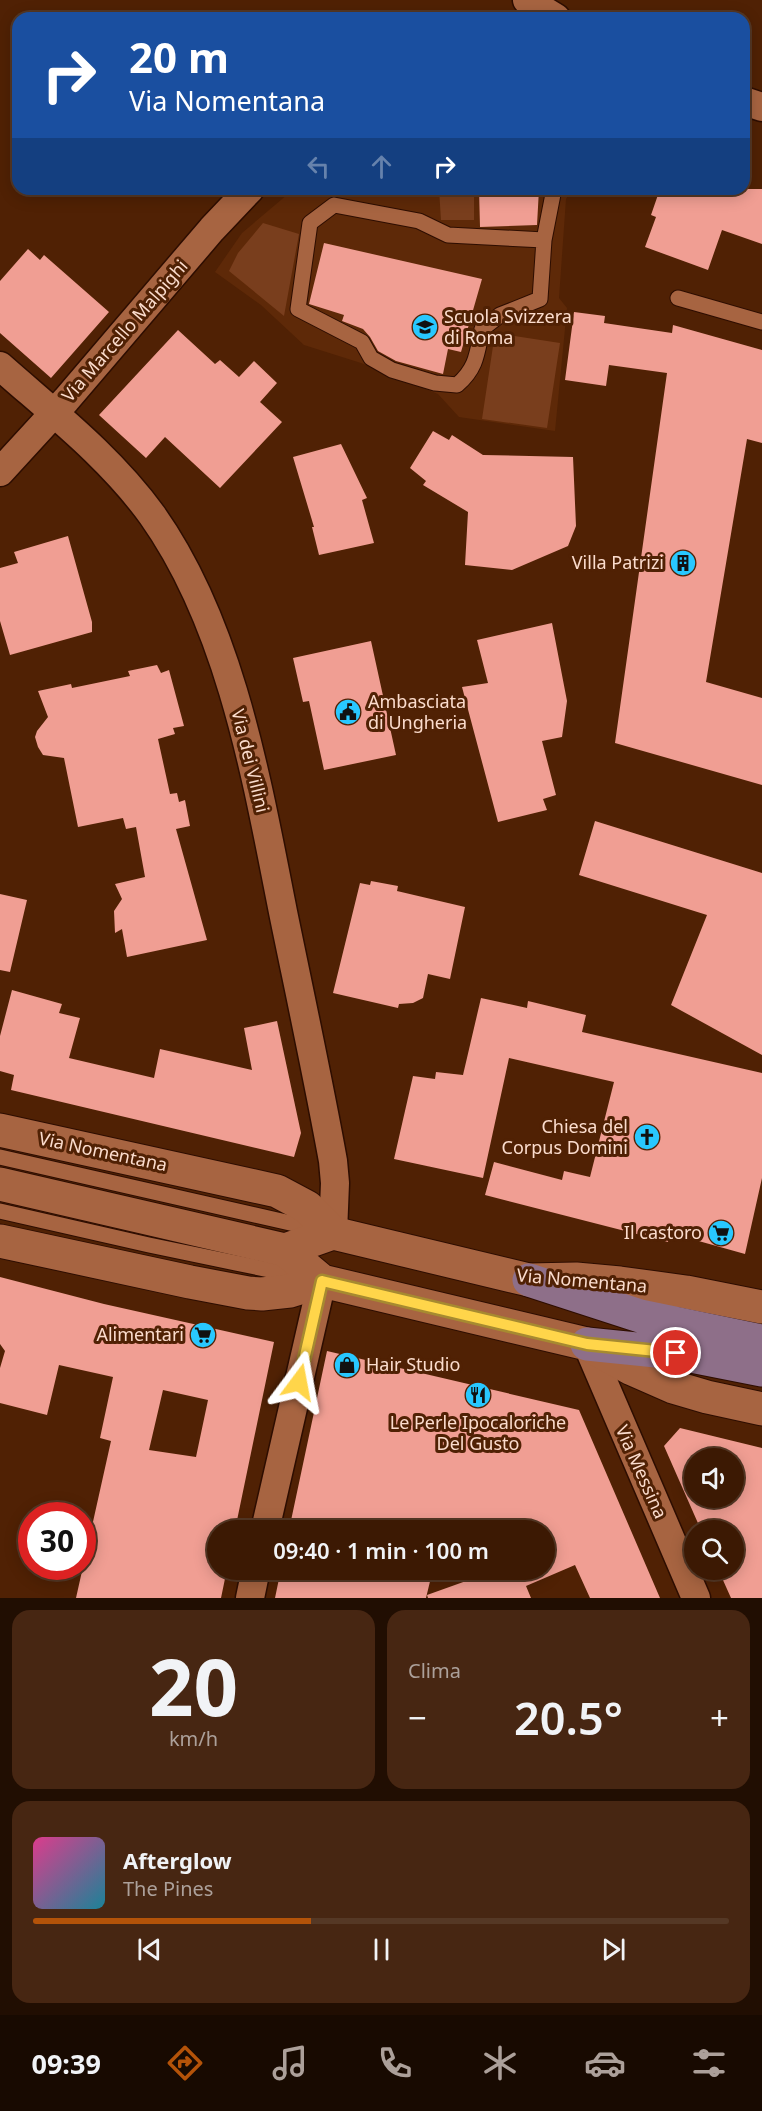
<!DOCTYPE html>
<html lang="it">
<meta charset="utf-8">
<style>
body{margin:0;font-family:"Noto Sans",sans-serif;background:#472612;color:#f1f3f6;height:100vh;display:flex;flex-direction:column;font-size:22px;white-space:nowrap}
*{box-sizing:border-box;margin:0}
p{font-size:20px;color:#aca09a}
.icon{flex:none;width:33px;height:33px;fill:none;stroke:currentColor;stroke-width:2;stroke-linecap:round;stroke-linejoin:round}
.map{position:relative;height:1598px;overflow:hidden}
.panel{display:flex;flex-direction:column;gap:12px;padding:12px;background:#210e02;flex:1}
.panel>*{flex:none}
.top-card{position:absolute;left:12px;top:12px;width:738px;height:183px;border-radius:18px;box-shadow:0 3px 15px #0003,0 0 0 2px #553825;background:#1a4fa0;color:#fff;overflow:hidden}
.buttons{position:absolute;left:684px;top:1448px;display:grid;gap:12px}
.buttons a{display:grid;place-items:center;width:60px;height:60px;border-radius:50%;background:#3c1903;box-shadow:0 3px 15px #0003,0 0 0 2px #553825;font-size:30px}
.speed{position:absolute;left:18px;top:1502px;display:flex;gap:12px;font-size:30px;font-weight:700;text-align:center}
.speed>*{display:grid;place-content:center;width:78px;height:78px;border-radius:50%;background:#3c1903;box-shadow:0 3px 15px #0003,0 0 0 2px #553825;line-height:1}
.speed .limit{border:9px solid #d22;background:#fff;color:#111}
.pin{position:absolute;display:grid;place-items:center;width:51px;height:51px;color:#fff;margin:-26px;border:3px solid #fff;border-radius:50%;box-shadow:0 2px 6px #0007}
.me{position:absolute;width:66px;margin:-33px;rotate:13deg;stroke-linejoin:round;filter:drop-shadow(0 0 4px #0008)}
.turn{display:flex;align-items:center;gap:21px;height:126px;padding:0 18px;font-size:27px}
.turn .icon{width:78px;height:78px;stroke-width:2.5}
.turn b{display:block;font-size:42px;line-height:51px}
.lanes{display:flex;align-items:center;height:57px;padding:0 18px;background:#0003;justify-content:center;gap:30px;direction:ltr}
.lanes .off{opacity:.35}
.big{font-size:45px;font-weight:600;line-height:1.1}
.panel .card{flex:1;display:flex;flex-direction:column;justify-content:center;gap:9px;min-width:0;padding:0 21px;border-radius:18px;background:#472612}
.panel .dial{align-items:center;gap:0}
.dial b{font-size:78px;line-height:1}
.song{display:flex;align-items:center;gap:18px}
.cover{width:72px;height:72px;border-radius:9px;background:linear-gradient(135deg,hsl(330 70% 55%),hsl(190 70% 35%))}
.played{height:6px;border-radius:3px;background:linear-gradient(90deg,#b45309 40%,#553825 40%)}
.keys{display:flex;justify-content:space-around;direction:ltr}
.heat{display:flex;justify-content:space-between;align-items:center;font-size:33px;direction:ltr}
.panel .tiles{flex:1;display:grid;gap:12px;grid-template-columns:1fr 1fr}
.card:last-child{grid-column:span 2}
.trip{position:absolute;left:207px;top:1520px;width:348px;height:60px;border-radius:30px;background:#3c1903;box-shadow:0 3px 15px #0003,0 0 0 2px #553825;font-weight:600;line-height:60px;text-align:center}
.tabs{display:flex;height:96px;justify-content:space-around;align-items:center;background:#180a01;color:#aca09a}
.tabs .icon{width:42px;height:42px}
.tabs .selected{color:#b45309}
.tabs b{font-size:27px;color:#f1f3f6}
.map>svg:first-child{display:block}
.built{fill:#5e2908}
.green{fill:#793e1d}
.building{fill:#f09e93;fill-rule:evenodd}
.lines{fill:none;stroke-linecap:round;stroke-linejoin:round}
.lane-casing{stroke:#2d0d00;stroke-width:17}
.street-casing{stroke:#2d0d00;stroke-width:31}
.secondary-casing{stroke:#2d0d00;stroke-width:35}
.primary-casing{stroke:#2d0d00;stroke-width:35}
.lane{stroke:#a76441;stroke-width:15}
.street{stroke:#a76441;stroke-width:28}
.secondary{stroke:#a76441;stroke-width:33}
.primary{stroke:#8e6f89;stroke-width:33}
.route-casing{stroke:#a68a30;stroke-width:15}
.route{stroke:#ffd54a;stroke-width:10}
.labels{text-anchor:middle;stroke-width:6;stroke-linejoin:round;paint-order:stroke}
.poi-label{font-size:18px;fill:#fbdccd;stroke:#502104;text-anchor:end}
.street-label{font-size:18px;fill:#fbdccd;stroke:#502104}
</style>
<div class="map">
<svg width="762" height="1598" viewBox="0 0 762 1598">
<rect width="100%" height="100%" fill="#502104"/>
<!-- built -->
<path class="built" d="M294,189h278l-6,10 -7,99 8,10 -12,123 -96,-14 -21,-23 -77,-31 -57,-18 -43,-40 -46,-33 27,-39z"/>
<!-- green -->
<path class="green" d="M439,189h35v31h-33z
M263,223l36,11 -15,82 -55,-45 9,-18z
M495,333l65,10 -13,85 -65,-9z"/>
<!-- building -->
<path class="building" d="M479,189h60l-2,36 -57,2z
M660,189h102v55l-40,-14 -14,40 -63,-23 11,-30 -5,-2z
M324,243l158,36 -21,73 -13,-3 -5,25 -47,-13 -18,-10 -8,-14 -7,-8 -21,-8 2,-6 -35,-11z
M28,249l12,11 4,-5 65,57 -58,66 -51,-45v-52z
M574,312l31,4 -1,7 68,10 1,-8 89,25v93l-15,-4 -41,243 56,16v87l-147,-42 52,-370 -58,-8 -3,21 -41,-6z
M178,330l37,34 5,-4 19,17 15,-16 23,22 -17,19 22,20 -62,66 -55,-51 -19,21 -47,-43z
M433,431l16,9 3,-5 31,20 90,2 3,69 -8,20 -56,24 -47,-5 3,-53 -45,-27 3,-4 -16,-13z
M341,444l26,54 -5,2 12,43 -55,12 -7,-28h2l-21,-70z
M68,536l24,86v10l-82,23 -10,-34v-53l18,-5 -4,-11z
M552,623l15,78 -5,36 -20,4 14,54 -13,4 4,11 -49,12 -36,-135 26,-4 -11,-43z
M371,641l25,114 -72,15 -15,-69 -6,1 -10,-44z
M157,665l4,8 8,-3 15,56 -11,2 2,6 -17,5 12,55 7,-1 2,9 6,-2 5,26 -14,3 31,111 -80,17 -5,-28 -7,4 -1,-22 8,-12 -7,-15 30,-7 -9,-50 -10,2 -3,-11 -45,9 -14,-69 -21,-3 -5,-8 -3,-10 2,-6 11,-14 -10,-26 33,-7 1,4 58,-12 -2,-5z
M595,821l167,52v182l-91,-50 36,-90 -128,-40z
M371,881l27,5 -1,5 68,16 -15,72 -22,-5 -5,24 -10,5 -14,1 -1,4 -65,-15 27,-110 10,2z
M0,894l27,6 -17,72 -10,-2z
M12,990l50,14 -3,9 21,5 -11,40 85,20 6,-29 92,21 -8,-42 33,-7 24,112 -7,24 -283,-67 3,-15 -14,-4v-35z
M481,998l46,10 1,-7 58,14 -4,17 180,41v105l-17,76 -75,-21 -2,9 -183,-47 9,-33 68,18 2,-9 26,6 24,-95 -105,-24 -26,120 -89,-19 19,-83 22,3 1,-7 27,3z
M0,1277l104,27 170,38 -39,188h-17v39h9l-6,29h-145l35,-157 -11,-3 13,-61 -54,-12 -12,50 -47,-12v-35l5,-17 -5,-7zM163,1390l45,10 -12,57 -47,-7z
M327,1351l252,59 81,188h-70l-15,-33 -49,21 5,12h-103l-1,-3 67,-24 -1,-2h51v-39h-255z
M680,1428l82,20v150h-31l-13,-29h16v-39h-33l-37,-84zM694,1458h40v39h-40z
M281,1569h152l-7,29h-151z"/>
<g class="lines">
<!-- lane casing -->
<g class="lane-casing">
<path id="lane" d="M544,240l-96,-5 -29,-14 -85,-16 -24,18 -12,86 64,33 9,16 21,12 43,13 22,2c20,-17 20,-32 25,-56l18,-14 40,-16 4,-59 10,-51
M678,298l84,24
M0,1157l321,73
M0,1211l149,34 159,33"/>
</g>
<!-- street casing -->
<g class="street-casing">
<path id="street" d="M527,0l29,18
M744,101l18,6
M0,366c53,47 110,91 152,149 79,111 105,266 131,397 17,83 35,166 50,249l2,22 -2,50
M0,472l66,-72 146,-171 38,-40
M587,1344l109,254
M265,1530l57,-249
M250,1598l6,-29"/>
</g>
<!-- secondary casing -->
<g class="secondary-casing">
<path id="secondary" d="M0,1130l277,61 30,16 26,26
M0,1184l285,66 37,31 265,63 45,25 41,18 34,10 55,12
M0,1241l190,41 58,11 14,1 28,-3 32,-10
M285,1250l48,-17 196,47 47,-1 44,4 66,9 76,15"/>
</g>
<!-- primary casing -->
<g class="primary-casing">
<path id="primary" d="M529,1280l111,36 122,25
M587,1344l89,9 86,17"/>
</g>
<!-- lane -->
<use href="#lane" class="lane"/>
<!-- street -->
<use href="#street" class="street"/>
<!-- secondary -->
<use href="#secondary" class="secondary"/>
<!-- primary -->
<use href="#primary" class="primary"/>
</g>
<g class="lines">
<!-- route casing -->
<g class="route-casing">
<path id="route" d="M299,1382l23,-101 265,63 89,9"/>
</g>
<!-- route -->
<use href="#route" class="route"/>
</g>
<!-- icons -->
<defs>
<g id="school-disc" transform="scale(1.35)"><circle r="9.5" fill="#28c8ff" stroke="#502104"/><path d="M0-5L7-2L0 1L-7-2ZM-4 1L0 2.5L4 1V4Q0 6-4 4Z" fill="#111"/></g>
<g id="building-disc" transform="scale(1.35)"><circle r="9.5" fill="#28c8ff" stroke="#502104"/><path d="M-4-6H4V6H1V3H-1V6H-4ZM-2.5-4.3h1.7v1.8h-1.7ZM.8-4.3h1.7v1.8H.8ZM-2.5-1h1.7V.8h-1.7ZM.8-1h1.7V.8H.8Z" fill="#111"/></g>
<g id="civic-disc" transform="scale(1.35)"><circle r="9.5" fill="#28c8ff" stroke="#502104"/><path d="M-.6-6.5H3V-4.5H.6V-3L4-1V1h2V6H-6V1h2V-1L-.6-3ZM-1.2 2.5V6h2.4V2.5Z" fill="#111"/></g>
<g id="church-disc" transform="scale(1.35)"><circle r="9.5" fill="#28c8ff" stroke="#502104"/><path d="M-1.2-6h2.4v3.5h3.3v2.4h-3.3V6h-2.4V-.1h-3.3v-2.4h3.3Z" fill="#111"/></g>
<g id="supermarket-disc" transform="scale(1.35)"><circle r="9.5" fill="#28c8ff" stroke="#502104"/><path d="M-6-5.5h2.5l.6 2H6L4.5 2H-2.5L-4.4-4H-6ZM-1.5 3.2a1.3 1.3 0 1 0 .1 0ZM3 3.2a1.3 1.3 0 1 0 .1 0Z" fill="#111"/></g>
<g id="shop-disc" transform="scale(1.35)"><circle r="9.5" fill="#28c8ff" stroke="#502104"/><path d="M-5-2.5h2.3a2.7 3.5 0 0 1 5.4 0H5L5.5 6h-11ZM-1.5-2.5h3a1.5 2.3 0 0 0-3 0Z" fill="#111"/></g>
<g id="restaurant-disc" transform="scale(1.35)"><circle r="9.5" fill="#28c8ff" stroke="#502104"/><path d="M-5-6h1v4h1v-4h1v4h1v-4h1v5L-1.5 .5V6h-2V.5L-5-1ZM5-6V6H3V1.5H1.5Q1.5-4 5-6Z" fill="#111"/></g>
</defs>
<g fill-rule="evenodd">
<use href="#school-disc" x="425" y="327"/>
<use href="#building-disc" x="683" y="563"/>
<use href="#civic-disc" x="348" y="712"/>
<use href="#church-disc" x="647" y="1137"/>
<use href="#supermarket-disc" x="721" y="1233"/>
<use href="#supermarket-disc" x="203" y="1335"/>
<use href="#shop-disc" x="347" y="1365"/>
<use href="#restaurant-disc" x="478" y="1395"/>
</g>
<g class="labels">
<!-- poi labels -->
<g class="poi-label">
<text x="444" y="323" text-anchor="start">Scuola Svizzera<tspan x="444" dy="21">di Roma</tspan></text>
<text x="664" y="569">Villa Patrizi</text>
<text x="368" y="708" text-anchor="start">Ambasciata<tspan x="368" dy="21">di Ungheria</tspan></text>
<text x="628" y="1133">Chiesa del<tspan x="628" dy="21">Corpus Domini</tspan></text>
<text x="702" y="1239">Il castoro</text>
<text x="184" y="1341">Alimentari</text>
<text x="366" y="1371" text-anchor="start">Hair Studio</text>
<text x="478" y="1429" text-anchor="middle">Le Perle Ipocaloriche<tspan x="478" dy="21">Del Gusto</tspan></text>
</g>
<!-- street labels -->
<g class="street-label">
<text transform="translate(125 331) rotate(-49)" y="6">Via Marcello Malpighi</text>
<text transform="translate(250 761) rotate(76)" y="6">Via dei Villini</text>
<text transform="translate(103 1152) rotate(12)" y="6">Via Nomentana</text>
<text transform="translate(582 1281) rotate(5)" y="6">Via Nomentana</text>
<text transform="translate(641 1472) rotate(66)" y="6">Via Messina</text>
</g>
</g>
</svg>
<div class="buttons">
<a><svg class="icon" aria-label="sound" viewBox="0 0 24 24"><path d="M4 9h4l5-4v14l-5-4H4zM17 9q2 3 0 6"/></svg></a>
<a><svg class="icon" aria-label="search" viewBox="0 0 24 24"><circle cx="10" cy="10" r="6"/><path d="M15 15l6 6"/></svg></a>
</div>
<div class="speed"><div class="limit">30</div></div>
<div class="pin" style="left:676px;top:1353px;background:#d93025"><svg class="icon" aria-label="arrive" viewBox="0 0 24 24"><path d="M6 21V4h12l-3 4 3 4H6"/></svg></div>
<svg class="me" style="left:299px;top:1382px" viewBox="-20 -20 40 40"><path d="M0-17L14 15 0 8-14 15z" fill="#ffd54a" stroke="#fff" stroke-width="4"/></svg>
<div class="trip">09:40 · 1 min · 100 m</div>
<div class="top-card">
<div class="turn"><svg class="icon" aria-label="right" viewBox="0 0 24 24"><path d="M7 20v-9h11M14 6l5 5-5 5"/></svg><div><b>20 m</b>Via Nomentana</div></div>
<div class="lanes"><svg class="icon off" aria-label="left" viewBox="0 0 24 24"><path d="M17 20v-9H6M10 6l-5 5 5 5"/></svg><svg class="icon off" aria-label="ahead" viewBox="0 0 24 24"><path d="M12 20V5M6 11l6-6 6 6"/></svg><svg class="icon" aria-label="right" viewBox="0 0 24 24"><path d="M7 20v-9h11M14 6l5 5-5 5"/></svg></div>
</div>
</div>
<section class="panel">
<div class="tiles">
<div class="card dial"><b>20</b><p>km/h</p></div>
<div class="card"><p>Clima</p>
<div class="heat"><a>−</a><b class="big">20.5°</b><a>+</a></div>
</div>
<div class="card">
<div class="song"><i class="cover"></i><div><b>Afterglow</b><p>The Pines</p></div></div>
<div class="played"></div>
<div class="keys"><svg class="icon" aria-label="previous" viewBox="0 0 24 24"><path d="M18 5L8 12l10 7zM5 5v14"/></svg><svg class="icon" aria-label="pause" viewBox="0 0 24 24"><path d="M8 5v14M16 5v14"/></svg><svg class="icon" aria-label="next" viewBox="0 0 24 24"><path d="M6 5l10 7-10 7zM19 5v14"/></svg></div>
</div>
</div>
</section>
<nav class="tabs">
<b>09:39</b>
<svg class="icon selected" aria-label="directions" viewBox="0 0 24 24"><path d="M12 3l9 9-9 9-9-9zM9 14v-3h6M13 9l2 2-2 2"/></svg>
<svg class="icon" aria-label="music" viewBox="0 0 24 24"><path d="M9 18V5l10-2v13"/><circle cx="6" cy="18" r="3"/><circle cx="16" cy="16" r="3"/></svg>
<svg class="icon" aria-label="phone" viewBox="0 0 24 24"><path d="M5 4h4l2 5-3 2q2 4 5 5l2-3 5 2v4C11 20 4 13 5 4z"/></svg>
<svg class="icon" aria-label="climate" viewBox="0 0 24 24"><path d="M12 3v18M4 7l16 10M4 17L20 7"/></svg>
<svg class="icon" aria-label="car" viewBox="0 0 24 24"><path d="M5 17H2v-5l4-1 3-4h7l3 4 3 1v5h-3M9 17h6M6 11h13"/><circle cx="7" cy="17" r="2"/><circle cx="17" cy="17" r="2"/></svg>
<svg class="icon" aria-label="filters" viewBox="0 0 24 24"><path d="M4 7h16M4 17h16"/><circle cx="9" cy="7" r="2"/><circle cx="15" cy="17" r="2"/></svg>
</nav>
